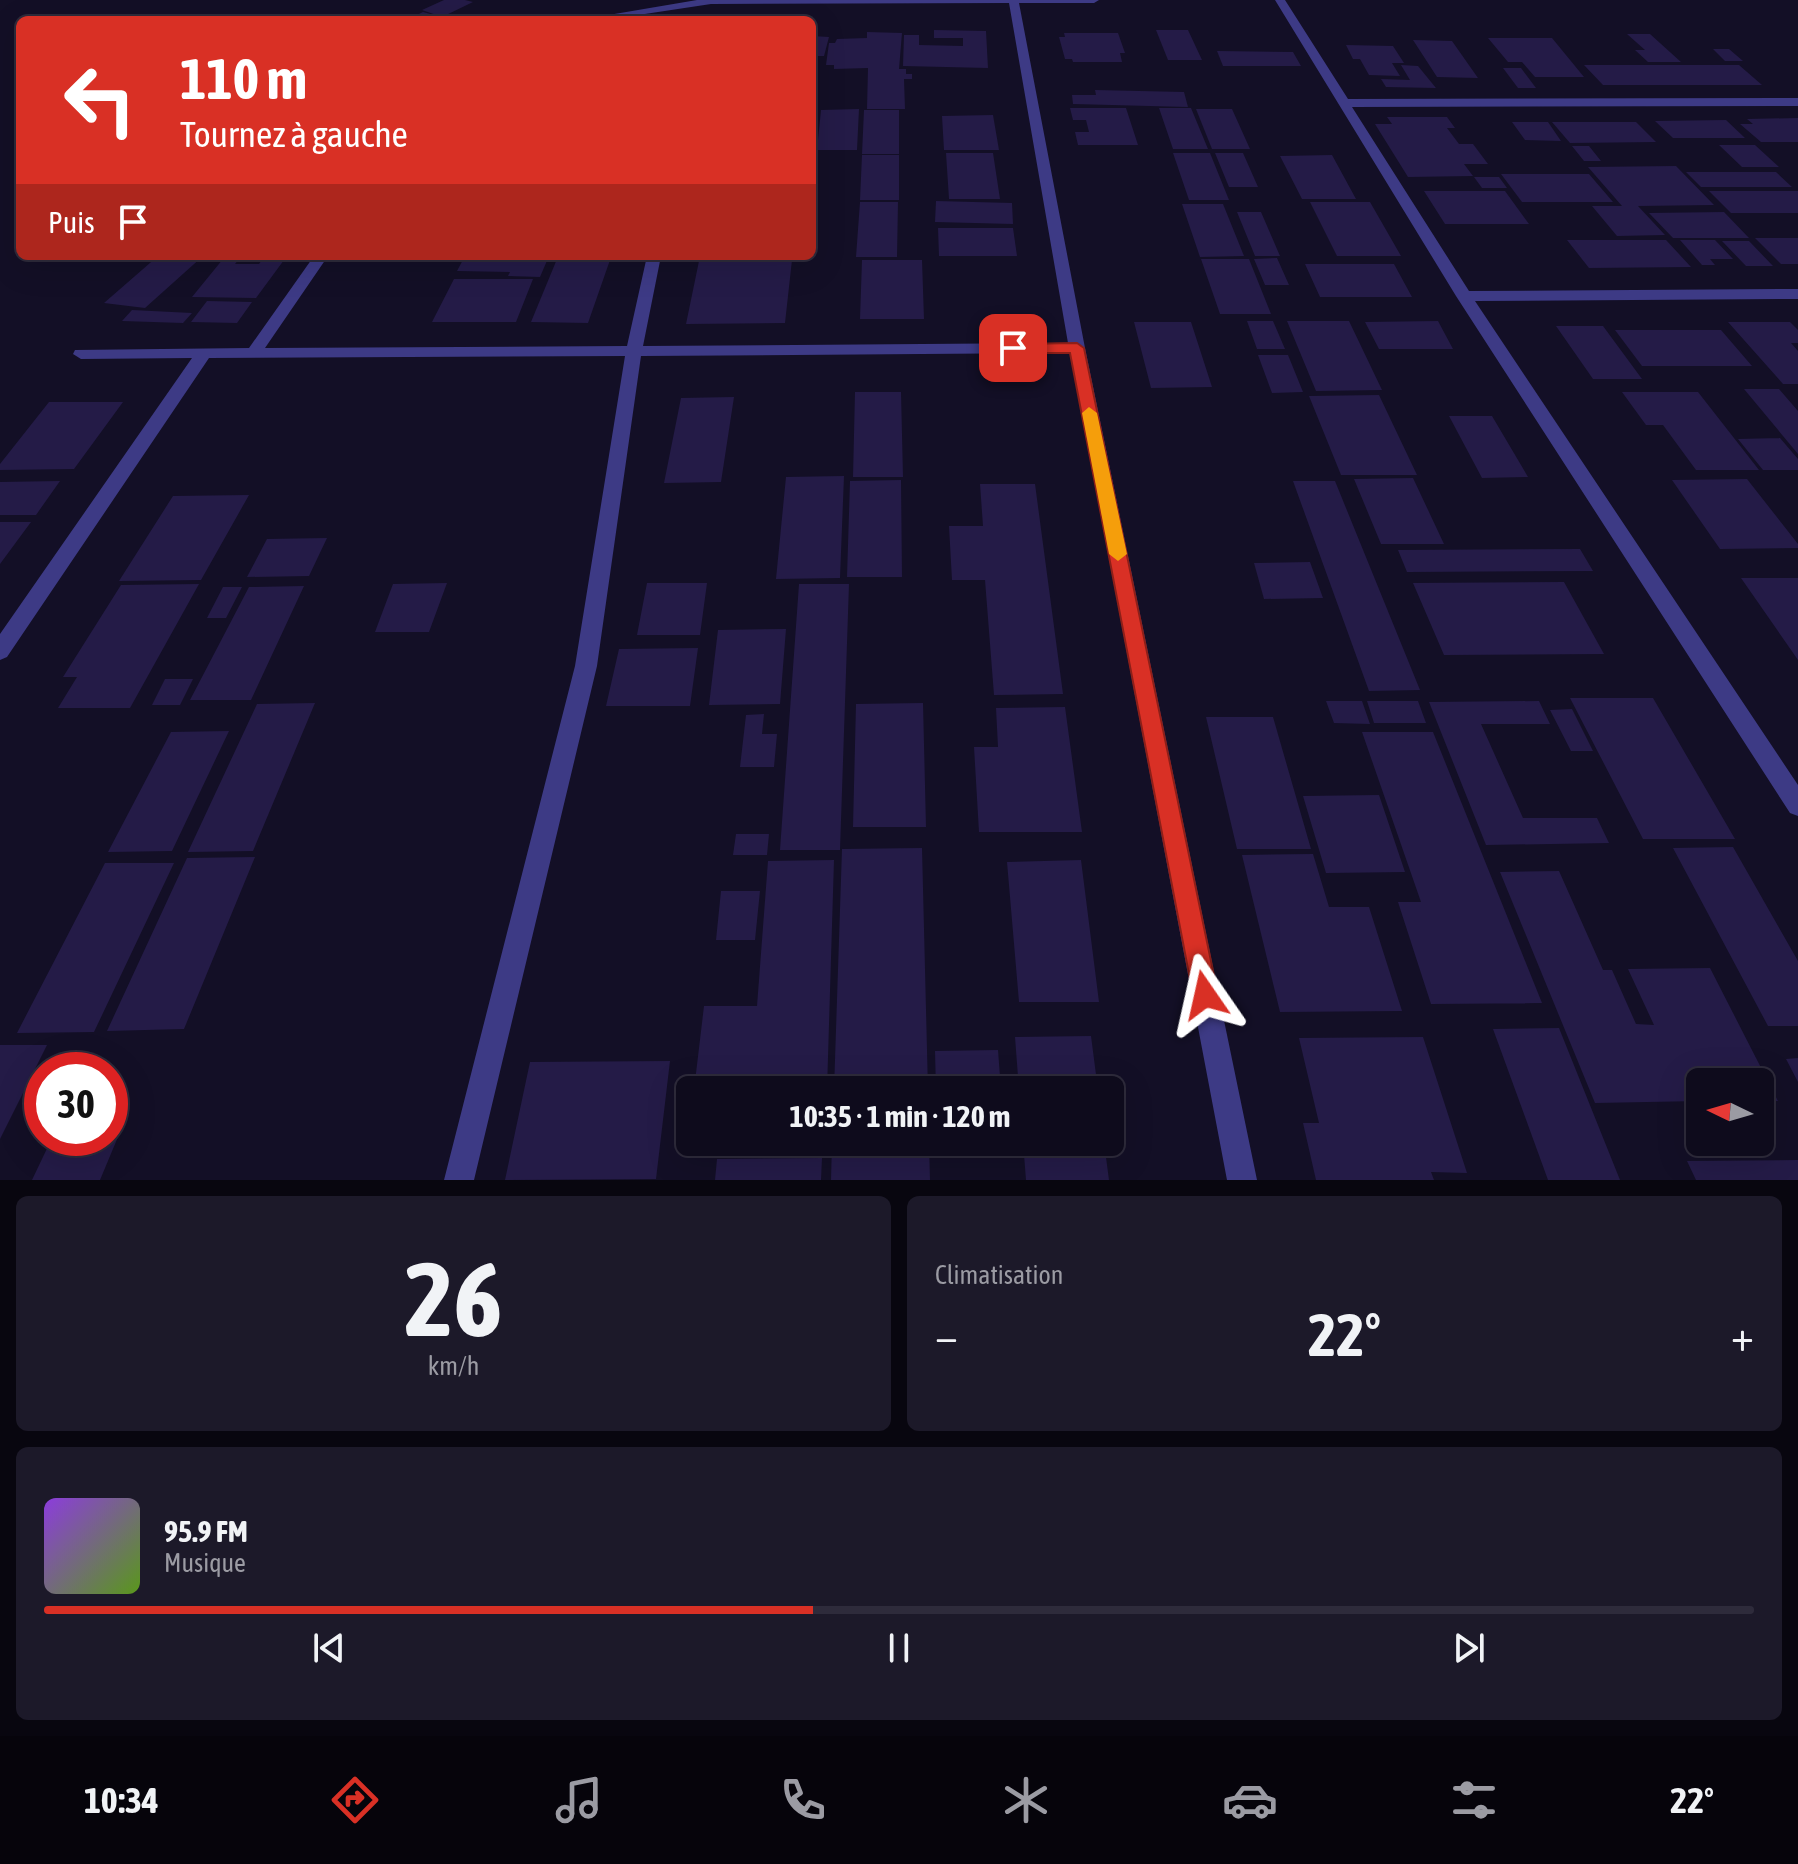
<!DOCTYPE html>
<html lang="fr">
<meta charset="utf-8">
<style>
body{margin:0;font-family:"Asap Condensed",sans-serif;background:#1c1929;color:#f1f3f6;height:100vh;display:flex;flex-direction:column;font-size:30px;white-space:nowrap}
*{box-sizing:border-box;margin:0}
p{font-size:26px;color:#9b9ba3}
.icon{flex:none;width:44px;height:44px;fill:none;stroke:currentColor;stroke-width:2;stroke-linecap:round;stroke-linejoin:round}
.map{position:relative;height:1180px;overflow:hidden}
.details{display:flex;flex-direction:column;gap:16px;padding:16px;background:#08060f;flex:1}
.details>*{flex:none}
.guide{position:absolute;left:16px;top:16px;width:800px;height:244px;border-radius:12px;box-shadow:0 8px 32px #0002,0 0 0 2px #2e2b3b;background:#d93025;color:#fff;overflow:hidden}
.needle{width:52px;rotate:275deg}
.tools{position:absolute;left:1686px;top:1068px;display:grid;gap:16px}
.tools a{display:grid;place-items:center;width:88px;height:88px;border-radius:12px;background:#0e0b1c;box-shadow:0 8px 32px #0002,0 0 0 2px #2e2b3b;font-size:40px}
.speed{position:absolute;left:24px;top:1052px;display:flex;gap:16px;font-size:40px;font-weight:700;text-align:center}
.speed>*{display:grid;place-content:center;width:104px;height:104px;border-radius:50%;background:#0e0b1c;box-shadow:0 8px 32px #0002,0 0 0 2px #2e2b3b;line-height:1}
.speed .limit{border:12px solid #d22;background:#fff;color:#111}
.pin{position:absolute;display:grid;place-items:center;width:68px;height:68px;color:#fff;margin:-34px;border-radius:16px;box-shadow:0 4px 12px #0006}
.me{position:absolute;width:88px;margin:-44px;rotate:349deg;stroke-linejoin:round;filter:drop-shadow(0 0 6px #0008)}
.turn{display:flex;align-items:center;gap:28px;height:168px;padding:0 32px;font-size:36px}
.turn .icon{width:104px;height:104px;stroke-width:2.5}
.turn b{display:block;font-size:56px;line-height:68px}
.then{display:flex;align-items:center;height:76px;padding:0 32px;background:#0003;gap:16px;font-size:30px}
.big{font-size:60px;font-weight:700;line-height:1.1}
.details .card{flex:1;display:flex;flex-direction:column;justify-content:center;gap:12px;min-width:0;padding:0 28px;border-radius:12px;background:#1c1929}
.details .dial{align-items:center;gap:0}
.dial b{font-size:104px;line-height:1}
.song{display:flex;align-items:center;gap:24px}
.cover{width:96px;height:96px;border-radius:12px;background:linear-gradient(135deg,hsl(270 70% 55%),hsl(90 70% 35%))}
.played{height:8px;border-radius:4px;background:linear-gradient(90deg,#d93025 45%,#2e2b3b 45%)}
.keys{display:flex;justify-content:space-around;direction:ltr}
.heat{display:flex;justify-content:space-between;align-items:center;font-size:44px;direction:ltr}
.details .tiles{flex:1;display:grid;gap:16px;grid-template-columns:1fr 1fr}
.card:last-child{grid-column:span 2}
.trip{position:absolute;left:676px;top:1076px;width:448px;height:80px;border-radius:12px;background:#0e0b1c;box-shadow:0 8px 32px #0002,0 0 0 2px #2e2b3b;font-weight:700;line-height:80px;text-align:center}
.menu{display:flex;height:128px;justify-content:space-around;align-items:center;background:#06040b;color:#9b9ba3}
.menu .icon{width:56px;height:56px}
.menu .active{color:#d93025}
.menu b{font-size:36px;color:#f1f3f6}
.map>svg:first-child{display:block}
.building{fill:#241b47}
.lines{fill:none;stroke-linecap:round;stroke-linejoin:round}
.street{fill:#3d3a85;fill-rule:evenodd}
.route{fill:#d93025;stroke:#8d1f18;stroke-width:2}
.slow{fill:#f59e0b}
</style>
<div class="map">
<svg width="1798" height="1180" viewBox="0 0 1798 1180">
<rect width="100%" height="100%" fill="#130f26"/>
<!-- building -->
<path class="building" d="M444,0h21l8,2 -31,15 -20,-7z
M423,12l25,7v1h-41z
M934,30l52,1 2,37 -85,-2 1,-31h15v10l44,1v-8h-29z
M1156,30h32l14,30h-34z
M867,32l35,1 -3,36h7v5h6v5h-8l1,30h-38l1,-41 -34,1v-4h-8l3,-22h6l2,-4 30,-1z
M1064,33h54l7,20h-5l2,9h-49l-1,-3h-7l-6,-22h6z
M1627,34h23l31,28h-33l-13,-12h10z
M812,36l17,1 -5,19h-12z
M1488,38h64l32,39h-49l-13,-15h-14z
M1413,40l39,1 26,37 -41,-1z
M1346,45l47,1 11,17h-12l8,13 -31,-1 -9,-16h-7z
M1713,49h16l14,12h-18z
M1217,51l76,1 8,14h-78z
M1401,65l17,1 18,22 -50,-1 -5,-8 29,1z
M1584,65h155l23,20h-159z
M1503,68h18l15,20h-18z
M1095,90l89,2 4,15 -115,-3 -1,-9h24z
M1070,108h56l12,37h-60l-3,-13h14l-3,-12h-13z
M1159,108h32l17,41h-35z
M859,109l-2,41h-40l4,-40z
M1196,109h36l18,40h-38z
M864,110h35v44h-37z
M993,115l6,35h-55l-2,-34z
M1387,117h60l8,11h-8l12,16h14l15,20h-24l9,12 -65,1 -33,-53h17z
M1798,118v24h-37l-21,-18h13l-6,-5z
M1726,120l19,18h-72l-18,-17z
M1512,122h36l13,19 -36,-1z
M1552,122h84l20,20 -86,1z
M1719,145h36l24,22h-37z
M1572,146h17l12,15h-17z
M946,153h47l7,46h-51z
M1173,153h37l19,47h-40z
M1215,153h28l15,34h-29z
M862,155h37v45h-39z
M1332,155l24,44h-54l-22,-43z
M1676,166l38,39 -76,1 27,29 -48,1 -25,-30h30l-34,-39z
M1686,172h90l16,15h-91z
M1501,174h88l24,28h-91z
M1474,177h25l8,11h-25z
M1424,191h81l24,33h-84z
M1709,191h89v22h-67z
M936,201l76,2 1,21 -78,-2z
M860,202h38l-1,55h-41z
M1310,202h60l31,54h-64z
M1182,204h41l21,52 -44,1z
M1237,212h24l19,44h-25z
M1724,212l25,26h-76l-24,-25z
M938,228h75l4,28h-78z
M1755,238h43v26h-17z
M1567,240h99l25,27 -102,1z
M1680,240h35l18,19h-23l5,6h-13z
M1722,241h27l24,25h-27z
M158,256h45l-58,52 -41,-5z
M376,256h84l-3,6 -84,-1z
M465,256h84l-9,21 -32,-1 2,-4 -53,-1z
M1277,258l12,27h-24l-11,-26z
M223,259h16l-4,5h24l3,-4h22l-28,38 -64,-1z
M557,259l53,1 -22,63 -57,-1z
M1201,259h48l22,55h-51z
M792,260l-7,63 -99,1 13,-63z
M862,260h60l2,59h-64z
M1305,264h89l18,33h-92z
M454,279h79l-17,43h-84z
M207,301l45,1 -15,21 -46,-1z
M132,310l60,3 -9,10 -61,-2z
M1247,321h26l12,28h-28z
M1287,321h62l33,69 -66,1z
M1438,321l15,28h-74l-14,-27z
M1134,322h57l21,65 -61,1z
M1728,322h62l8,8v13h-7l7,8v33h-15z
M1556,326h47l39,53h-49z
M1615,330h106l31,36h-110z
M1258,355h30l15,37 -31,1z
M1744,389h35l19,22v43z
M855,392h46l2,85h-50z
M1622,392h76l61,78h-63l-33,-45h-17z
M1379,395l38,80h-76l-32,-79z
M734,397l-13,85 -57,1 17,-85z
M49,402h74l-49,67 -74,1v-6z
M1449,416h43l36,61 -46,1z
M1780,438l18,21v11h-35l-25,-31z
M844,476l-4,102 -64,1 10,-102z
M1413,478l31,66h-63l-27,-65z
M1747,479l51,65v4l-78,1 -48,-69z
M901,480l1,97h-55l3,-96z
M60,481l-24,34h-36v-33z
M1293,481h42l85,209 -51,1z
M980,484h55l28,210 -69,1 -9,-115h-33l-3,-54h34z
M249,495l-48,85 -82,1 54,-85z
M0,522h31l-31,42z
M327,538l-18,38 -62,1 20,-38z
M1580,549l13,22 -186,1 -9,-22z
M1310,562l13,36 -59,1 -10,-36z
M1741,578h57v82z
M1564,582l40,72 -160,1 -31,-72z
M447,583l-18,49h-54l18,-48z
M647,583h60l-7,52h-63z
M199,584l-69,124h-72l19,-31h-14l58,-92z
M799,584h50l-9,266h-60z
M304,586l-53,114h-61l59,-113z
M223,587h19l-16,31h-19z
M786,629l-6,75 -71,1 9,-75z
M698,648l-8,58h-84l13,-57z
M165,679h28l-13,26h-28z
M1570,698h83l82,141h-92z
M1326,701h36l8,23 -36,-1z
M1367,701h51l8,22h-52z
M1539,701l11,23h-69l42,94h74l12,25 -123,2 -57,-143z
M315,703l-62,148 -65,1 69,-148z
M923,703l3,124h-73l3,-123z
M1065,707l17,125h-103l-5,-85h24l-2,-39z
M1572,709l21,42h-22l-21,-41z
M764,714l-2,20h15l-3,33h-34l6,-52z
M1206,717h67l38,132h-74z
M229,731l-57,120 -64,1 63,-120z
M1362,732h71l109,271 -111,1 -33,-102h23z
M1379,795l26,77 -79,1 -23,-77z
M736,834h33l-2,21h-34z
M1733,847l65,114v65h-30l-95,-178z
M922,848l6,242h-94l8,-241z
M1313,854l16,53h40l33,104 -122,1 -38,-157z
M255,857l-71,172 -77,2 80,-173z
M834,860l-7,230h-133l10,-84h53l11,-145z
M1081,860l18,142h-80l-12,-140z
M105,863h69l-80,169 -77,1z
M1559,871l44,99h9l24,54 18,1 -26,-56 82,-1 68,133h-18v-19h-60v19l-105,2 -95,-231z
M721,891h39l-5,49h-39z
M1559,1028l61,152h-72l-55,-151z
M1091,1036l7,54h-79l-4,-53z
M1423,1037l44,136 -36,-1 3,8h-118l-13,-57h16l-20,-85z
M0,1045h47l-47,94z
M998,1050l3,40h-65l-1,-39z
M1798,1058v24l-12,-23z
M670,1061l-14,118 -151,1 25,-118z
M128,1113l-28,67h-68l20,-42h58v-24z
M832,1142h97l1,38h-99z
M1023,1142h81l5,38h-83z
M822,1158l-1,22h-106l2,-21z
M1798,1160v20h-102l-9,-19z"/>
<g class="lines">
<!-- street -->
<path class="street" d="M697,0h402l-5,3h-75l66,345 172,832h-30l-157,-827 -429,3 -44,310 -123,514h-30l131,-514 50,-310 -416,2 -202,299 -7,3v-26l192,-276 -111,1 -8,-5 2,-4 174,-2 65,-92h14l-63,92 362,-2 20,-90h14l-18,90 425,-3 -59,-340 -298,1 -106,16h-26z
M1275,0h10l63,99 450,-1v8l-446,1 117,184 329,-2v10l-323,2 323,484v31l-8,-3 -334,-517z"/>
</g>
<!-- route -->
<path class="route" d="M1077,343l7,5 134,647 -4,9 -9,3 -8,-3 -4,-9 -123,-642h-57l-7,-5 7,-4z"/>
<!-- slow -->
<path class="slow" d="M1089,407l8,6 30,141 -9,7 -9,-7 -27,-141z"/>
</svg>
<div class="tools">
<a><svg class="needle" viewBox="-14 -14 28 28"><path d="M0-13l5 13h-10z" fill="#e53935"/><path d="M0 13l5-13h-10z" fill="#9b9ba3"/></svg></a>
</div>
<div class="speed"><div class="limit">30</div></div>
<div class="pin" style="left:1013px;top:348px;background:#d93025"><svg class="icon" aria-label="arrive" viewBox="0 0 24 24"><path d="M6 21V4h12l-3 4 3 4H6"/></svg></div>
<svg class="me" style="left:1205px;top:995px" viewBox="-20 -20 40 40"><path d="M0-17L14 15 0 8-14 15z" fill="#d93025" stroke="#fff" stroke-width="4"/></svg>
<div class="trip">10:35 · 1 min · 120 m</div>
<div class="guide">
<div class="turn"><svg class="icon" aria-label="left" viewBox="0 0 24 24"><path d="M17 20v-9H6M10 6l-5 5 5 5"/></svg><div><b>110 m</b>Tournez à gauche</div></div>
<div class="then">Puis<svg class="icon" aria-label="arrive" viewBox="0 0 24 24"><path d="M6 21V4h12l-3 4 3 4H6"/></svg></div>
</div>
</div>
<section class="details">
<div class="tiles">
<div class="card dial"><b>26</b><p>km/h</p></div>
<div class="card"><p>Climatisation</p>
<div class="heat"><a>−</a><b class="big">22°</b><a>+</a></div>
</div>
<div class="card">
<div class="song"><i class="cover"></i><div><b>95.9 FM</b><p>Musique</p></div></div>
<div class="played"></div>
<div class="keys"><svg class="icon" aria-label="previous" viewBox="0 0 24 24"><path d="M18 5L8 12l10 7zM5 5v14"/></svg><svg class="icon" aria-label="pause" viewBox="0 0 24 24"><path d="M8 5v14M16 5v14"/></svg><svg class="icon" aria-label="next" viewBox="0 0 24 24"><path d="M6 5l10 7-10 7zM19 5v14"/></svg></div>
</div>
</div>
</section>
<nav class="menu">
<b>10:34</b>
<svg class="icon active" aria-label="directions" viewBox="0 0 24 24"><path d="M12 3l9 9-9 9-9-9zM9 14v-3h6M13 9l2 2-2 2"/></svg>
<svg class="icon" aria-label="music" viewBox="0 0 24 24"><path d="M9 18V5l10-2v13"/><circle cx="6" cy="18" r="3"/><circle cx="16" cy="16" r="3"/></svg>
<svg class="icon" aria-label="phone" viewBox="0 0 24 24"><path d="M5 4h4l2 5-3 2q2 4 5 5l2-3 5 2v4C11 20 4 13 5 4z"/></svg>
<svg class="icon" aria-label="climate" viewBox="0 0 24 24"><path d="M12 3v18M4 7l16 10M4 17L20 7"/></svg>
<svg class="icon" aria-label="car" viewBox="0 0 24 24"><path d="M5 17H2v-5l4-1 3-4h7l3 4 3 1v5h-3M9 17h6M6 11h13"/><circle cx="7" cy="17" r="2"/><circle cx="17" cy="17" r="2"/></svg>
<svg class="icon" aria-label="filters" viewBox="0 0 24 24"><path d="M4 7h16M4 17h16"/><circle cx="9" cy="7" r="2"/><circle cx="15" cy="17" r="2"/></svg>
<b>22°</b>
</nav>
